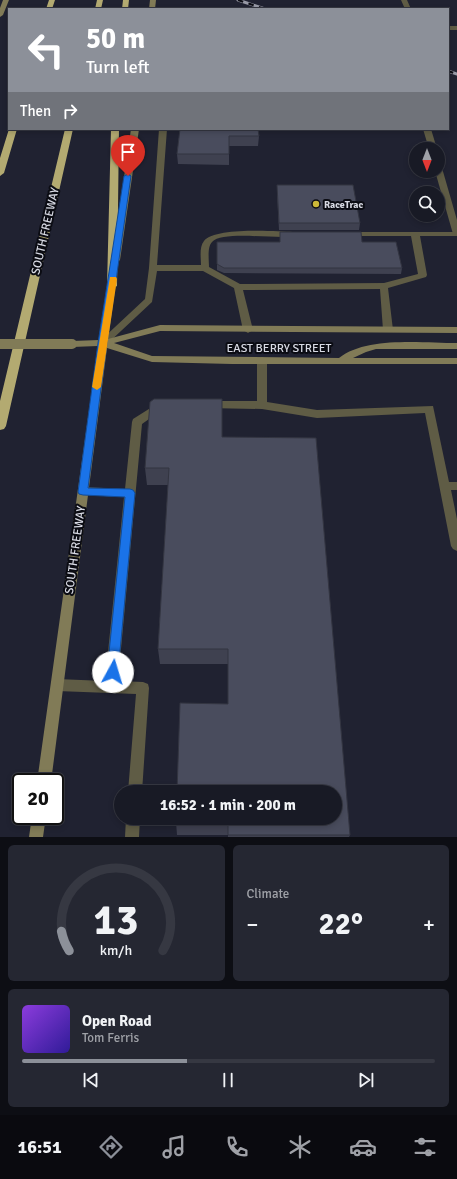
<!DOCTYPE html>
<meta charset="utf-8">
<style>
body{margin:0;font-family:Signika,sans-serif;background:#252732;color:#f1f3f6;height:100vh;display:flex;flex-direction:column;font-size:15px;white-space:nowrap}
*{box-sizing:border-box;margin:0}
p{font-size:13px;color:#9fa1a7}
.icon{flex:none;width:22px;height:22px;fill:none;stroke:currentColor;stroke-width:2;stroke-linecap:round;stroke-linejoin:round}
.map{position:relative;height:837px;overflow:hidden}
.side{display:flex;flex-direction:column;gap:8px;padding:8px;background:#0d0e14;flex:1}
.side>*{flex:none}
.top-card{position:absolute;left:8px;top:8px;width:441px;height:122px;border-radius:0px;box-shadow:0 2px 6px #0003,0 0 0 1px #363842;background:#8c9099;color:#fff;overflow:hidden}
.needle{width:26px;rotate:180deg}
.tools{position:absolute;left:409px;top:142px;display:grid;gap:8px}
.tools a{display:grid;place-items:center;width:36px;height:36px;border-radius:50%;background:#181a25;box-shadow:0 2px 6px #0003,0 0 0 1px #363842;font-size:20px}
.speed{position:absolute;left:12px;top:773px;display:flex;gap:8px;font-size:20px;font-weight:700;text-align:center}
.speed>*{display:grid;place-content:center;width:52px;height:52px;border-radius:50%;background:#181a25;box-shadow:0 2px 6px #0003,0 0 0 1px #363842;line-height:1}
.speed .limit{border:2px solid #111;border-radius:6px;background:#fff;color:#111}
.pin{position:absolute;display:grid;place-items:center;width:34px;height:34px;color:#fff;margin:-41px -17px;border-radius:50% 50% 50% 0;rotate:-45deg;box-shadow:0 0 4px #0007}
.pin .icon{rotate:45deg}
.me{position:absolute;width:44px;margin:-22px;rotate:6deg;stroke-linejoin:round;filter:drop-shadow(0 0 3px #0008)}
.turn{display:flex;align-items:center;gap:14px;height:84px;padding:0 12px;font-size:18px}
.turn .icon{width:52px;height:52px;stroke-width:2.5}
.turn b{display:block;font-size:28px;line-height:34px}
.then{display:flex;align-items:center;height:38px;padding:0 12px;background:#0003;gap:8px;font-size:15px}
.big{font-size:30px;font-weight:700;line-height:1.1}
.side .widget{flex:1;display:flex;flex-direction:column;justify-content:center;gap:6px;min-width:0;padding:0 14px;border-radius:6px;background:#252732}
.side .dial{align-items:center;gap:0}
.dial svg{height:104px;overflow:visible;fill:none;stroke:#363842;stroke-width:7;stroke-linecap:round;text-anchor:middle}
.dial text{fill:#f1f3f6;stroke:none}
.song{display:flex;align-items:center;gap:12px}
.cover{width:48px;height:48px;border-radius:6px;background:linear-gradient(135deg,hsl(270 70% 55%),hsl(250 70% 35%))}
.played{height:4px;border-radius:2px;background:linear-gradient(90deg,#8c9099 40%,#363842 40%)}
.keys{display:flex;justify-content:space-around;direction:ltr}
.heat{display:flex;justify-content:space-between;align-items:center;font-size:22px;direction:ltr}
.side .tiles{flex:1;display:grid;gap:8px;grid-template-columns:1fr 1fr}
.widget:last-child{grid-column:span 2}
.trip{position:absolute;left:114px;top:785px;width:228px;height:40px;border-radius:20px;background:#181a25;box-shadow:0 2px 6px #0003,0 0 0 1px #363842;font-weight:700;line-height:40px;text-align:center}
.tabs{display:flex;height:64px;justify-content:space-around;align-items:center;background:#0a0a0f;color:#9fa1a7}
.tabs .icon{width:28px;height:28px}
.tabs .on{color:#8c9099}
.tabs b{font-size:18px;color:#f1f3f6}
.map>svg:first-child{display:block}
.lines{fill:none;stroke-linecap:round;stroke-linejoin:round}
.service{fill:#5f5c45;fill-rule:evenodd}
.minor{fill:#5f5c45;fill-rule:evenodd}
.secondary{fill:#817b57;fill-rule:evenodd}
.motorway{fill:#b3aa71;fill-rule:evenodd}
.rail-casing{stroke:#9799a5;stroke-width:3}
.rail{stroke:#0b0c13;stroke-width:2;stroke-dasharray:5.5;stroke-linecap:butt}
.secondary-bridge{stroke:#817b57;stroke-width:10}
.wall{fill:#3f4150}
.building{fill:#494c5d;stroke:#333541}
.route{fill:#1a73e8;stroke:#114b97}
.slow{fill:#f59e0b}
.poi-dot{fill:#cdb938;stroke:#0b0c13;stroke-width:1.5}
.labels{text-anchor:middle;stroke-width:4;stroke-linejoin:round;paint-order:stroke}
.far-poi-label{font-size:10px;font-weight:bold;fill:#d8dae4;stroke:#0b0c13;text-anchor:start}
.street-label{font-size:12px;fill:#d8dae4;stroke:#0b0c13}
</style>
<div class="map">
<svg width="457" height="837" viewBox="0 0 457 837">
<rect width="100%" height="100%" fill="#202231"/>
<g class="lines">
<!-- service -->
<path class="service" d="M159,129h8l-10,136h44c0,-7 -2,-18 3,-24 10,-14 72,-10 89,-9l4,2 -1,2c-17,4 -73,-6 -84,6 -5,5 -3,18 -3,25l31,17 144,-1 34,-9 -7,-38h-62l-4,-2 1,-2h111v4h-37l7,39 -1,2 -38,11 5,42 -2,2h-6l-2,-2 -3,-41 -137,1 10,40 -5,3 -5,-3 -9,-42 -31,-17h-46l-5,31 -46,43h-6l-2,-2 2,-2 45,-42 4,-31z
M262,357l5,3v42l50,8 116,-4 16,76h8v8h-6l6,29v32l-4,-2 -2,-3 -26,-133 -108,5 -55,-9 -55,-1 -2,-3 5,-4h47v-41z
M160,402l3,1 2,3 -2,3 -21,15 -24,257 25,1 5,2 1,4 -7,104h-14l8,-98 -79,-3 -5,-2 -1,-4 1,-4 5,-2 48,2 19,-184 -41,-2 -4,-1 -1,-3 1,-3 4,-1 42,2 7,-67 1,-3z
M126,818h14l-1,19h-14z"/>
<!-- minor -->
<path class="minor" d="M401,0h6l4,9h-6z
M448,26h9v4h-9z
M423,129h8l6,20h-8z
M438,166l4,2 15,52v16l-4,-2 -18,-63h3z"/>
<!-- secondary -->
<path class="secondary" d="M3,0h6l-6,15 -3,2v-9z
M150,0h6l-1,9h-6z
M131,129h8l-19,131 -4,3 -4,-3z
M113,272l4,3 -9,64 52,-14 297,2v6l-297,-2 -46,12 38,13 187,2c27,-22 84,-15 118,-15v6h-81l-10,3 -13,6h104v6h-225l-80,-2 -45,-14 -56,434h-14l61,-436 -26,1 -5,-3 5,-3 27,-1 10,-65z
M32,816h14l-3,21h-14z"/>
<!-- motorway -->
<path class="motorway" d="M49,0h6l-3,9h-6z
M97,0h6l-2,9h-6z
M123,0h6l-1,9h-6z
M9,129h8l-13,44 -4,3v-18z
M65,129h8l-67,297 -2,3 -4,1v-29z
M111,129h8l-2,157 -5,3 -5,-3z"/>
<!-- rail casing -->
<g class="rail-casing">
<path id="rail" d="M238,0l27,9
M448,71l9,3"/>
</g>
<!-- rail -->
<use href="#rail" class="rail"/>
<!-- secondary-bridge -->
<path class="secondary-bridge" d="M0,344h72"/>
</g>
<!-- wall -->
<path class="wall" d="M180,129l79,7 -1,10h-29v19l-51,-1 -1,-10z
M277,185l83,38 -1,7h-80l-2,-37z
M280,232l82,10 40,26 -1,6 -177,-1 -7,-3v-28h63z
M222,437l128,398 -1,2h-121v-2h-51l-1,-13 52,-118v-40h-68l-2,-15 10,-164h-21l-2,-17z"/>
<!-- building -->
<path class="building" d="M180,129h78l1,7h-30v18h-52z
M277,185h76l7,38h-81z
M280,232h81l1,10h34l6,26h-178l-7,-4v-22h63z
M154,399h68v38l94,1 34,397h-122v-12l-52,-1v-4h159v-26h-158l3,-89 48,1v-55h-70l11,-181h-24l5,-66z"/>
<!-- route -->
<path class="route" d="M128,174l3,2 -24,167 -19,145 42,1 3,1 2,3 -17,179 -1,3 -4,2 -4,-2 -2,-3 18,-175 -42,-2 -4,-1 -1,-2 20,-149 26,-167z"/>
<!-- slow -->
<path class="slow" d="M110,277h6l1,2 -16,108 -4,3 -5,-3z"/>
<!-- markers -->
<circle class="poi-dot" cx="316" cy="204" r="4"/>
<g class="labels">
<!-- far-poi labels -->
<g class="far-poi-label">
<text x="324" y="208">RaceTrac</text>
</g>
<!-- street labels -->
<g class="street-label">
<text transform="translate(45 231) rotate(-77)" y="4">SOUTH FREEWAY</text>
<text x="279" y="352">EAST BERRY STREET</text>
<text transform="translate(75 550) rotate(-82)" y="4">SOUTH FREEWAY</text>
</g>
</g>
</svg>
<div class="tools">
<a><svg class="needle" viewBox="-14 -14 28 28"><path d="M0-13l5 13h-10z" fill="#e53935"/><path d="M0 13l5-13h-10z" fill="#9fa1a7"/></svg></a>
<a><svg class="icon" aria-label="search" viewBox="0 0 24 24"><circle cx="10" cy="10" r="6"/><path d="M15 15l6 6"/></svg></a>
</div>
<div class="speed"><div class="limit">20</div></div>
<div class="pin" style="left:128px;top:176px;background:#d93025"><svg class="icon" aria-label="arrive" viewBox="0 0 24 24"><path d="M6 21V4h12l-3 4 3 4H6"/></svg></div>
<svg class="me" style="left:113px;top:672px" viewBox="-20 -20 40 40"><circle r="19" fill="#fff"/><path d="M0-13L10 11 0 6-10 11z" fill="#1a73e8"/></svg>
<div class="trip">16:52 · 1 min · 200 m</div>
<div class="top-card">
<div class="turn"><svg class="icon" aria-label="left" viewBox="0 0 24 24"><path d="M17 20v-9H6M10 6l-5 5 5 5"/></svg><div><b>50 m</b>Turn left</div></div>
<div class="then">Then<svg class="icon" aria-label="right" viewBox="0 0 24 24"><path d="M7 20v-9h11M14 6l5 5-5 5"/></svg></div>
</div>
</div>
<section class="side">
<div class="tiles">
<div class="widget dial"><svg viewBox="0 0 100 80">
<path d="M14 69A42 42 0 1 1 86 69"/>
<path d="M14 69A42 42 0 0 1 8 54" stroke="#8c9099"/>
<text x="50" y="56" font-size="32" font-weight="700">13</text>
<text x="50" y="72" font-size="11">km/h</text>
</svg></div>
<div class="widget"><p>Climate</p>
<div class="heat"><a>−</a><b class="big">22°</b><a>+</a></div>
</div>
<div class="widget">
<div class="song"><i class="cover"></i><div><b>Open Road</b><p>Tom Ferris</p></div></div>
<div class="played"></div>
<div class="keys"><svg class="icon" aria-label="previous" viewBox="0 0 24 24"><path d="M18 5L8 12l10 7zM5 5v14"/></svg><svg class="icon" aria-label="pause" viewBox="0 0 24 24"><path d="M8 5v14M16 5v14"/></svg><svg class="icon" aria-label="next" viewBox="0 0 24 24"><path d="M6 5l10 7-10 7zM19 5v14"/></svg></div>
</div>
</div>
</section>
<nav class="tabs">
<b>16:51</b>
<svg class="icon on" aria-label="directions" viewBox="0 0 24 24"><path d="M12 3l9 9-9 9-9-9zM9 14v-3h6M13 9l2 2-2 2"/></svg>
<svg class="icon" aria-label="music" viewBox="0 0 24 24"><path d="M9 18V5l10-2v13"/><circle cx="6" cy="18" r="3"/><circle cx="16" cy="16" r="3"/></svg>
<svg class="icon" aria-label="phone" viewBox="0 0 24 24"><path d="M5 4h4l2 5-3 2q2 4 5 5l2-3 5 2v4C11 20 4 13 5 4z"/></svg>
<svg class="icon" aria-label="climate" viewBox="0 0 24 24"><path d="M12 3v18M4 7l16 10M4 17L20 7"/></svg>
<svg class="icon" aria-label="car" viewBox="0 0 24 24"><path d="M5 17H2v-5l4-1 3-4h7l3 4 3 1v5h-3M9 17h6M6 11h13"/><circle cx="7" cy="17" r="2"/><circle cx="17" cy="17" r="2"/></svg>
<svg class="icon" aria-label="filters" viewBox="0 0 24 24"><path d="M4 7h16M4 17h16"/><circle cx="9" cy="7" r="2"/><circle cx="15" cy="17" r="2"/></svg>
</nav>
